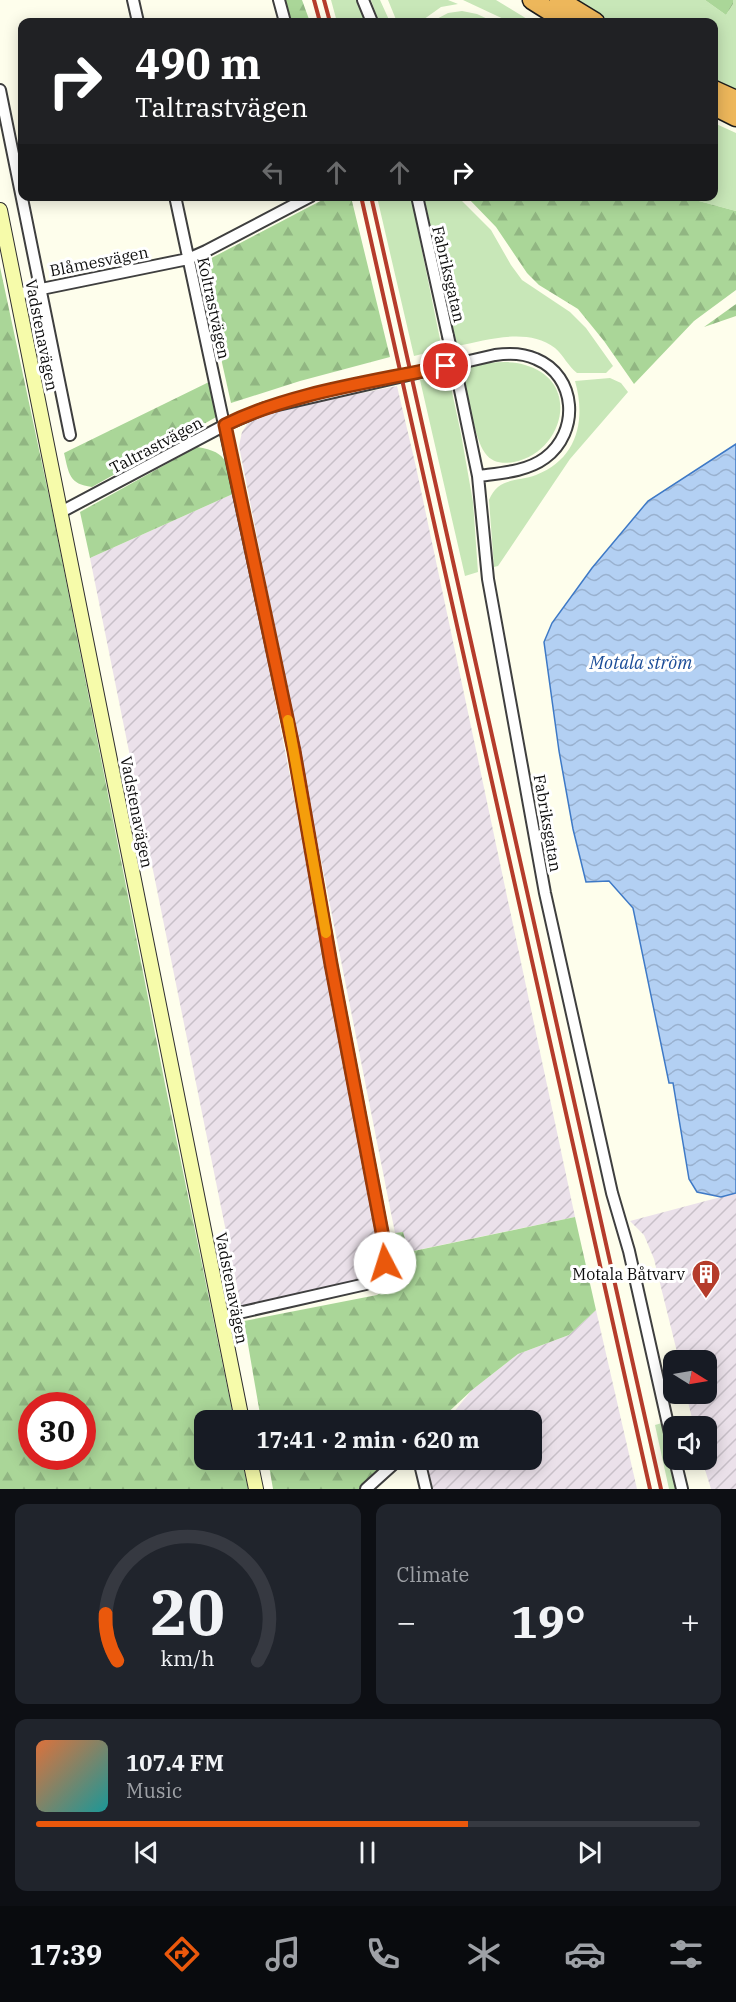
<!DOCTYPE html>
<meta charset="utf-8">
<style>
body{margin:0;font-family:"IBM Plex Serif",serif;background:#20242c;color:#f1f3f6;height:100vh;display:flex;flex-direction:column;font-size:22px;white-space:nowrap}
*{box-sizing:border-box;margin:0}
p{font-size:20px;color:#9ea1a6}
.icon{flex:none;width:33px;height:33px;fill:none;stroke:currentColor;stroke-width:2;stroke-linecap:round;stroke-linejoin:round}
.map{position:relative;height:1489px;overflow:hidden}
.drawer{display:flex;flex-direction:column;gap:15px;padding:15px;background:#0d0f14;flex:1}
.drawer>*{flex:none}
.top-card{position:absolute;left:18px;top:18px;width:700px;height:183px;border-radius:12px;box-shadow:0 3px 15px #0003;background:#202124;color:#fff;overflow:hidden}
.needle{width:39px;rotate:101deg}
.controls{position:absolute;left:663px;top:1350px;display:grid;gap:12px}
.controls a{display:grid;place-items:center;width:54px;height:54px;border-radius:12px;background:#171b24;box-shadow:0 3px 15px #0003;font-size:30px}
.speed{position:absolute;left:18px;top:1392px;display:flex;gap:12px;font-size:30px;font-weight:700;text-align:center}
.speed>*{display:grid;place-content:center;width:78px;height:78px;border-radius:50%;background:#171b24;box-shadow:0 3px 15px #0003;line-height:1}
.speed .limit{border:9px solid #d22;background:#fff;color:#111}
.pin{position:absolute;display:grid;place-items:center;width:51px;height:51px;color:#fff;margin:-26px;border:3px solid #fff;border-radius:50%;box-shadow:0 2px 6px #0007}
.me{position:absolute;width:66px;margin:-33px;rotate:355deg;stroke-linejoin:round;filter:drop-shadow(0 0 4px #0008)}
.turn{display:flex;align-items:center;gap:21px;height:126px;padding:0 18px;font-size:27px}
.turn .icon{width:78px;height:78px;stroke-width:2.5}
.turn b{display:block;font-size:42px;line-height:51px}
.lanes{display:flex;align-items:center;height:57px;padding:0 18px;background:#0003;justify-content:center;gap:30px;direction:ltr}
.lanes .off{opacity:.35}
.big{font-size:45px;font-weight:700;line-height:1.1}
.drawer .widget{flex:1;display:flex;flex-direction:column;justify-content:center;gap:9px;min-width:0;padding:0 21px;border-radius:12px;background:#20242c}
.drawer .dial{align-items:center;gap:0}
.dial svg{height:156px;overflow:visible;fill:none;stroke:#363941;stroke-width:7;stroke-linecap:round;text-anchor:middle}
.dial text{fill:#f1f3f6;stroke:none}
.song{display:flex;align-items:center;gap:18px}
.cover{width:72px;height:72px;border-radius:9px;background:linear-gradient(135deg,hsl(20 70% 55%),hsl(180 70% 35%))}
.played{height:6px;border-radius:3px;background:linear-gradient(90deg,#ea580c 65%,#363941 65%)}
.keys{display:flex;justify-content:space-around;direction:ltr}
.heat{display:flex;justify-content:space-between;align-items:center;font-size:33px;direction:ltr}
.drawer .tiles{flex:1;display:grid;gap:15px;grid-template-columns:1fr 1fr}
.widget:last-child{grid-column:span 2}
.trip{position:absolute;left:194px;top:1410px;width:348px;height:60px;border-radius:12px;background:#171b24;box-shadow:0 3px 15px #0003;font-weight:700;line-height:60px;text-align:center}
.tab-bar{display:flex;height:96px;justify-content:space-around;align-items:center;background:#090b0e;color:#9ea1a6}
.tab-bar .icon{width:42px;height:42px}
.tab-bar .on{color:#ea580c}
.tab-bar b{font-size:27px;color:#f1f3f6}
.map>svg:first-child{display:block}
.industrial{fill:url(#industrial-furrows)}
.green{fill:#c8e7b8}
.forest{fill:url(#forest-firs);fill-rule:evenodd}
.water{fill:url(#water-waves);stroke:#3e79c6;stroke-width:1.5}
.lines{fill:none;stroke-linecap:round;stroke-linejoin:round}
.street-casing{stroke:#3f3f3f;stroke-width:14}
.secondary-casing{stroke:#2e2e2e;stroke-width:16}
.highway-casing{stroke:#1d1d1d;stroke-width:21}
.street{stroke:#fff;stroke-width:10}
.secondary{stroke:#f6fbaa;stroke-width:14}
.highway{stroke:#edb75b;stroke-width:18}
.rail{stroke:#b53c2b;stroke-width:4}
.street-bridge-casing{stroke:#3f3f3f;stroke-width:14;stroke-linecap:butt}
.street-bridge{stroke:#fff;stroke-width:10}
.route-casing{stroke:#983908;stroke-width:15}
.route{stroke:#ea580c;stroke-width:10}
.slow{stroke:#f59e0b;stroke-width:10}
.labels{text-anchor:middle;stroke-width:6;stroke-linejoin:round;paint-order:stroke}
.street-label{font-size:16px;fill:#0c0c0c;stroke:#fff}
.poi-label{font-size:16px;fill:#0c0c0c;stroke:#fff;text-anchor:end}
.water-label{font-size:18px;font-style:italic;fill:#1c4d98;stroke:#fff}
</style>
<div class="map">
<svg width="736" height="1489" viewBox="0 0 736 1489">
<defs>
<pattern id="industrial-furrows" width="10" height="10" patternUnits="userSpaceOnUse" patternTransform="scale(1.5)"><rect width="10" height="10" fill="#ebe1ea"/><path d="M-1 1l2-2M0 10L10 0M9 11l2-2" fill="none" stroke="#c8c0c8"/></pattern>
<pattern id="forest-firs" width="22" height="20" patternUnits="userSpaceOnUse" patternTransform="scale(1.5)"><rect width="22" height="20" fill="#aad698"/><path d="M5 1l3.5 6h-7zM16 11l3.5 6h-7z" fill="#91b682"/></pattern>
<pattern id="water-waves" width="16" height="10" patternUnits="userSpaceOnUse" patternTransform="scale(1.5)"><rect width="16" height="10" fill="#b3d0f3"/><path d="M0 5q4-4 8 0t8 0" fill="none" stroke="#99b1cf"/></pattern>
</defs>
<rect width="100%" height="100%" fill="#fefeec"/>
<!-- industrial -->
<path class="industrial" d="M397,386l19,81 159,750 -167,35 -5,-20 -8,1 -156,-787 3,-14 6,-9 12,-7 52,-13z
M235,493l143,737 1,27 -4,15 -9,7 -125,27 -151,-748z
M736,1193v296h-25l-9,-29h4v-34h-12l-8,-32h20v-34h-27l-25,-101 -10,-24 -14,-14z
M596,1310l41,179h-204l-7,-29h105v-40h-84l25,-30 46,-36 51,-19z"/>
<!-- green -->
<path class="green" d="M331,0h26l9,22h-29z
M371,0h9l10,22h-11z
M388,0h60l10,4 -17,3 -21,15h-23z
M463,0h33l36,22h-22z
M575,0h130l21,15 7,-11v-4h3v91l-22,-11v-58h-104z
M462,11l15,3 17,8h-63l17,-9z
M714,123l22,10v78l-52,-14 30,-1z
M377,197h34l31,152 -28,7z
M424,197h34l33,33 20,35 11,15 48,32 16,16 27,38 -7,7h-29c-9,-7 -13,-17 -22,-25 -28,-21 -67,-8 -98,-2z
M489,363c12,-1 25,-2 36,2 57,16 39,87 -11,97 -11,2 -22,1 -29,-9 -11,-15 -18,-63 -22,-84z
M448,373l13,61 12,68 5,70 -13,4 -45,-196z
M610,378l11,5 7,9 -58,67 -72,107 -4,1 -5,-67c9,-23 28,-18 47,-25 42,-16 50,-56 39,-94z
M662,1423l15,66h-8l-14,-64z"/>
<!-- forest -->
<path class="forest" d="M285,0h17l8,22h-20z
M705,0h28v4l-7,11z
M328,197h23l39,160 -90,24 -69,22 -31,-139z
M467,197h217l52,14v79l-42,31 -60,63 -30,-43 -26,-32 -39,-24 -12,-12 -31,-46z
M0,267l53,248 112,569 69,336h-30v40h38l6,29h-248zM32,1406h50v50h-50z
M736,304v12l-32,11z
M211,381l7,35 -126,71c-23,-3 -23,-13 -28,-34z
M197,447c33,5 30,18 38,46l-145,65 -10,-46z
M575,1217l21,93 -27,25 -51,19 -46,36 -32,30h-179l-17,-99 133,-26 14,-9 5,-30 -1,-23 8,-1 6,20z
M268,1460h129l-35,29h-89z"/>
<!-- water -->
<path class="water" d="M736,444v749l-15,4 -24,-5 -8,-13 -16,-96h-4l-36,-175 -24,-27 -23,1 -13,-53 -14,-78 -15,-109 8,-19 40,-55 56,-67z"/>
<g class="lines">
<!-- street casing -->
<g class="street-casing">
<path id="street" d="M133,0l5,22
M279,0l6,22
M363,0l9,22
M0,90l70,345
M175,196l119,555 37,213 55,289c0,15 -7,25 -20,31l-145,33
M417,196l31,140
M17,294l171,-35 18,-8 105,-55
M459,385l19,91 10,103 57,314 67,300 17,58 45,200
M61,512l164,-87 40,-17 230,-53c14,-2 28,-2 41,4 41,17 44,73 9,99 -19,14 -45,15 -67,18
M419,1460l7,29
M675,1460l7,29
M366,1489l32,-29"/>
</g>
<!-- secondary casing -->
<g class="secondary-casing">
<path id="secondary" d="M0,210l242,1210
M250,1460l6,29"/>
</g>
<!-- highway casing -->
<g class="highway-casing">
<path id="highway" d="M532,0l35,22
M559,0l36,22
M714,90l22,10
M714,106l22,11"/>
</g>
<!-- street -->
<use href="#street" class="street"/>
<!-- secondary -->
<use href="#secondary" class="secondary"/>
<!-- highway -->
<use href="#highway" class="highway"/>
<!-- rail -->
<path class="rail" d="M314,0l6,22
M324,0l6,22
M361,196l289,1293
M371,196l290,1293"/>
<!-- street-bridge casing -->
<g class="street-bridge-casing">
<path id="street-bridge" d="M448,336l11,49"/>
</g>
<!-- street-bridge -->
<use href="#street-bridge" class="street-bridge"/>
</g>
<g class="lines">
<!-- route casing -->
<g class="route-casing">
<path id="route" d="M385,1263l1,-10 -55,-289 -37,-213 -69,-326c66,-33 149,-43 221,-59"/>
</g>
<!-- route -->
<use href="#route" class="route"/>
<!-- slow -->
<path class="slow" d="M288,720l38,213"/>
</g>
<!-- icons -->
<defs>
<g id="building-pin" transform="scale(1.5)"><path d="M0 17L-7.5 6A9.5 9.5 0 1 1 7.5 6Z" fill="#b53c2b" stroke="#fff"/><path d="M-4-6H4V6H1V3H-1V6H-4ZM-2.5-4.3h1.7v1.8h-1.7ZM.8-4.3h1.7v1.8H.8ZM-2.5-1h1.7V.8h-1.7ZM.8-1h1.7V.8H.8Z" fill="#fff"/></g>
</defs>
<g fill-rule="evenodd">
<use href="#building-pin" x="706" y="1274"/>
</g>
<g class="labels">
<!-- street labels -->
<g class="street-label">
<text transform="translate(99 261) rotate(-11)" y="6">Blåmesvägen</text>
<text transform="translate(449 274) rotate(77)" y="6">Fabriksgatan</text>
<text transform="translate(214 308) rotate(78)" y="6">Koltrastvägen</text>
<text transform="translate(42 335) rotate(79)" y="6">Vadstenavägen</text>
<text transform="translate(156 445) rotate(-28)" y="6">Taltrastvägen</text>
<text transform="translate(137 812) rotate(79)" y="6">Vadstenavägen</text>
<text transform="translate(548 823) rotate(80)" y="6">Fabriksgatan</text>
<text transform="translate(232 1288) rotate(79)" y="6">Vadstenavägen</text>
</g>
<!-- poi labels -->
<g class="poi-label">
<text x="685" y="1280">Motala Båtvarv</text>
</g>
<!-- water labels -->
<g class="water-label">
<text x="641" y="669">Motala ström</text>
</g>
</g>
</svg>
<div class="controls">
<a><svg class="needle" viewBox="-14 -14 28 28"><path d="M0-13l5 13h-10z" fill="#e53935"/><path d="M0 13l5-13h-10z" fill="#9ea1a6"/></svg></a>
<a><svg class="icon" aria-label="sound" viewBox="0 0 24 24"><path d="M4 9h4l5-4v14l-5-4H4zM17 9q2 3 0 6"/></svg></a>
</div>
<div class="speed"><div class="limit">30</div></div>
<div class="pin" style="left:446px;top:366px;background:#d93025"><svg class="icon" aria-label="arrive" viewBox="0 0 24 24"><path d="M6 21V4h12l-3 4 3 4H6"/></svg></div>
<svg class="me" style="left:385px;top:1263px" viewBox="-20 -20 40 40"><circle r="19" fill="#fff"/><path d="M0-13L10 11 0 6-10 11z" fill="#ea580c"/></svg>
<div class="trip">17:41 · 2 min · 620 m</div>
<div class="top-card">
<div class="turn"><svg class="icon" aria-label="right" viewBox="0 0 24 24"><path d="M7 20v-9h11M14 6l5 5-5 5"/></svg><div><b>490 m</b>Taltrastvägen</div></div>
<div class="lanes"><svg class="icon off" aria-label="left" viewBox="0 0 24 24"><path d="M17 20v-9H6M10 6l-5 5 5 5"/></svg><svg class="icon off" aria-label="ahead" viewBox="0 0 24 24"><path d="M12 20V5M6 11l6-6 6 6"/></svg><svg class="icon off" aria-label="ahead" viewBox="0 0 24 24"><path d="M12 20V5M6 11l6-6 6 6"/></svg><svg class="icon" aria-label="right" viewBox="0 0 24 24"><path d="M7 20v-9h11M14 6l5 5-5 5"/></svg></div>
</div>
</div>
<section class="drawer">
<div class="tiles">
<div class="widget dial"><svg viewBox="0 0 100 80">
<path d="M14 69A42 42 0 1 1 86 69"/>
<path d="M14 69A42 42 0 0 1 8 45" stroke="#ea580c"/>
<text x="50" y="56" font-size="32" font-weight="700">20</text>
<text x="50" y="72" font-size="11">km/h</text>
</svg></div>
<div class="widget"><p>Climate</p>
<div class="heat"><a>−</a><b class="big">19°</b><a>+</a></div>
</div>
<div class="widget">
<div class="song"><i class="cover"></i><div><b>107.4 FM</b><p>Music</p></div></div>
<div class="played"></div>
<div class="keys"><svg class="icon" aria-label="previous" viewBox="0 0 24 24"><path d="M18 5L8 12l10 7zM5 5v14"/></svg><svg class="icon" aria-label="pause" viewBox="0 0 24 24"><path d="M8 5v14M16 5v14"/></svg><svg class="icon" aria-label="next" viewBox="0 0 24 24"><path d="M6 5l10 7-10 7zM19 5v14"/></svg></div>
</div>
</div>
</section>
<nav class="tab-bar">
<b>17:39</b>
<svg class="icon on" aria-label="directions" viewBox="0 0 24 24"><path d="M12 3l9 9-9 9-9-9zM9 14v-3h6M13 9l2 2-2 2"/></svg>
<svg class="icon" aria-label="music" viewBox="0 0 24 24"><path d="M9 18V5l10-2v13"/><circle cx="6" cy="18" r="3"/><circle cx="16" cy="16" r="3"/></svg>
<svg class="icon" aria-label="phone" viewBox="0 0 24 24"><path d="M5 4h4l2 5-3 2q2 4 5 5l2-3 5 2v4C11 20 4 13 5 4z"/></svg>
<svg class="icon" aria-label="climate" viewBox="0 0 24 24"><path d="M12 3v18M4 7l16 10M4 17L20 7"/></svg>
<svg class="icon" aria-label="car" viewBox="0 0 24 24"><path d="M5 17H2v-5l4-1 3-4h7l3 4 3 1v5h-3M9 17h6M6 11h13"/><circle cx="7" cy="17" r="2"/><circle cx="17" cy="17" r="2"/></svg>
<svg class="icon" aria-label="filters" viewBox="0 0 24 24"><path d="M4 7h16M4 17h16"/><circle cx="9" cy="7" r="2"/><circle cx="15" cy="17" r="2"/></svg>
</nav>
